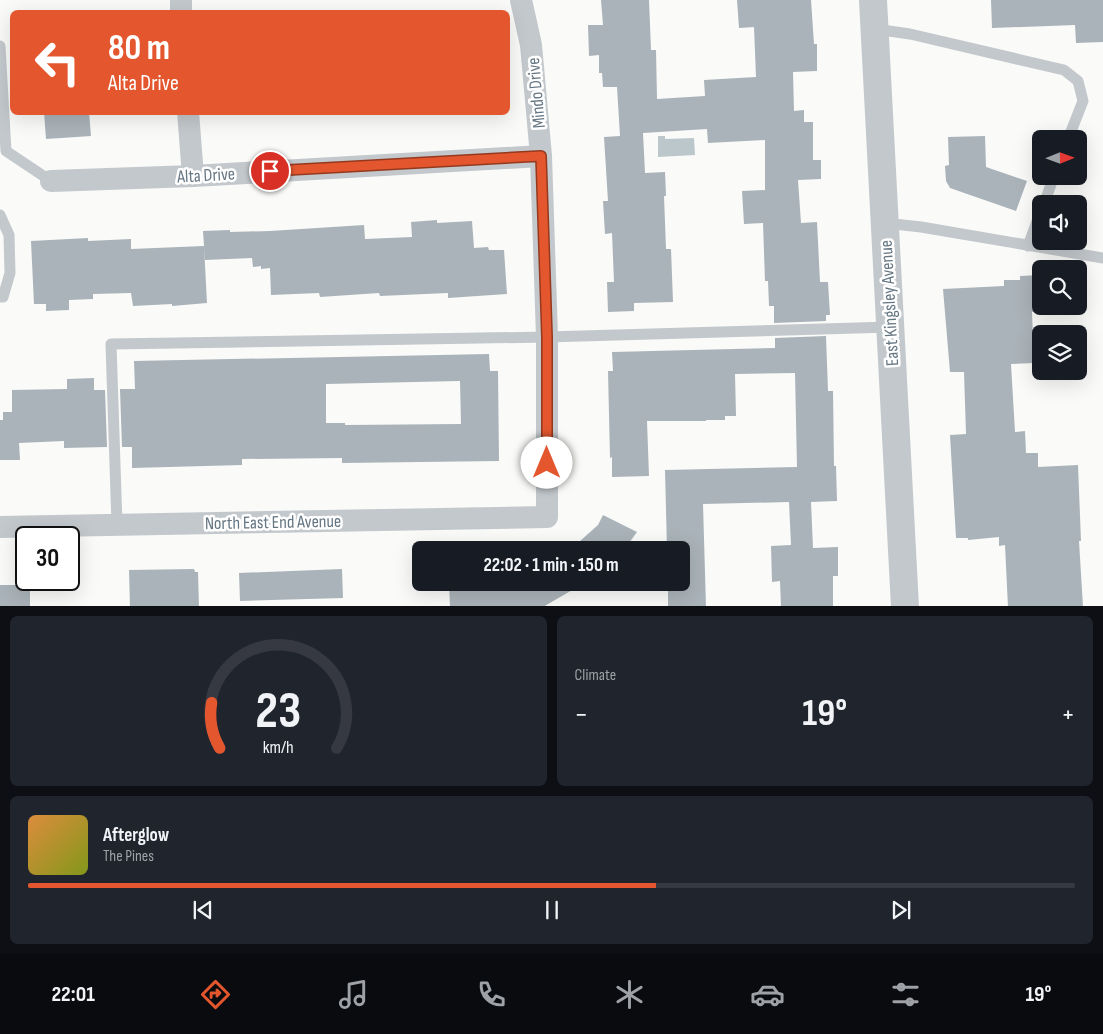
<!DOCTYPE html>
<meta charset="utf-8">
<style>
body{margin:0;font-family:"Sofia Sans Condensed",sans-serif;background:#20242c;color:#f1f3f6;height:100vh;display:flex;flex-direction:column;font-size:19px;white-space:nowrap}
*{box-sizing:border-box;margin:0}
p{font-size:16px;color:#9ea1a6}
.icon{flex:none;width:28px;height:28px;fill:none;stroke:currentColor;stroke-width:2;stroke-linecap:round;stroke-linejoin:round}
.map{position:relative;height:606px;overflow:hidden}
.side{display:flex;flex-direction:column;gap:10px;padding:10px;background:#0d0f14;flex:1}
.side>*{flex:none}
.banner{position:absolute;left:10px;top:10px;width:500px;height:105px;border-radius:8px;box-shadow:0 5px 20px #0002;background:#e4572e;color:#fff;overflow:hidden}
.needle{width:32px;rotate:89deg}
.buttons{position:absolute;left:1032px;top:130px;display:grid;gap:10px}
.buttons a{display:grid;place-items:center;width:55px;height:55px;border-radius:8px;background:#171b24;box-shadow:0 5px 20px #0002;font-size:25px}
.speed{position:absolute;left:15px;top:526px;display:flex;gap:10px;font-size:25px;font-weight:700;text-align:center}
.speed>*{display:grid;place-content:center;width:65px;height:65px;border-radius:50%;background:#171b24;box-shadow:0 5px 20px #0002;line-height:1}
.speed .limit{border:2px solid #111;border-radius:8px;background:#fff;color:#111}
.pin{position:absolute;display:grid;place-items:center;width:42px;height:42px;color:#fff;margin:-21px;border:2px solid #fff;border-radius:50%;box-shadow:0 1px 5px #0007}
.me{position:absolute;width:55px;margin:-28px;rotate:0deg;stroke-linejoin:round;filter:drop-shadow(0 0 4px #0008)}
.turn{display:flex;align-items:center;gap:18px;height:105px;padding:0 15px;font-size:22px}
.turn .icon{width:65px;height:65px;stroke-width:2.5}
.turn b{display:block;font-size:35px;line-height:42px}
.big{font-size:38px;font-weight:700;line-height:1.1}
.side .card{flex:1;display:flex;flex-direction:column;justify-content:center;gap:8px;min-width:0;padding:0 18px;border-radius:8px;background:#20242c}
.side .dial{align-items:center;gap:0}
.dial svg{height:130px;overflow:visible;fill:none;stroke:#363941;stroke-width:7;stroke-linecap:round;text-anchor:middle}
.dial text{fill:#f1f3f6;stroke:none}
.song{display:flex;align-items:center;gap:15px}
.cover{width:60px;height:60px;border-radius:8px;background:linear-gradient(135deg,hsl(30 70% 55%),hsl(70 70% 35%))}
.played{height:5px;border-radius:2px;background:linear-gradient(90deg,#e4572e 60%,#363941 60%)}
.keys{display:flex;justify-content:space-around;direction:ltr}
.heat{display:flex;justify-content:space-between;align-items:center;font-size:28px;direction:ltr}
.side .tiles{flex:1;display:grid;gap:10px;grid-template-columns:1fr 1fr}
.card:last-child{grid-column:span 2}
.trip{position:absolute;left:412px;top:541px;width:278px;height:50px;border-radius:8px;background:#171b24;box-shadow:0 5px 20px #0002;font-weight:700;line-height:50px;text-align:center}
.tabs{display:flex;height:80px;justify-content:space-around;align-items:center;background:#090b0e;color:#9ea1a6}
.tabs .icon{width:35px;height:35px}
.tabs .active{color:#e4572e}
.tabs b{font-size:22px;color:#f1f3f6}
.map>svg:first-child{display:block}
.water{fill:#bbc7cb}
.building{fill:#aab3b9;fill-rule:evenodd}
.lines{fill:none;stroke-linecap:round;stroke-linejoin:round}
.service{stroke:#c3c8cc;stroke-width:11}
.minor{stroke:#c3c8cc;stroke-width:22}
.tertiary{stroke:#c3c8cc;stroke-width:28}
.route-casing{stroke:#94391e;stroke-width:12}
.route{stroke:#e4572e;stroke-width:9}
.labels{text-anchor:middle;stroke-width:5;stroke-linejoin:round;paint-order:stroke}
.street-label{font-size:18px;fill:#657683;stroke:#fff}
</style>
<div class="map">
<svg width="1103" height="607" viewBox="0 0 1103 607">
<rect width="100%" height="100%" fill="#fafaf8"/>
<!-- water -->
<path class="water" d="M658,136h7v3l29,-1 1,17 -37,2z"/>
<!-- building -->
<path class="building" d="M601,0h48l2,50h5l1,49 48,-3 -1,-16 52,-3 -2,-50 -15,1 -2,-28h74l3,44h3v27l-24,1 1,39 10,-1v12h9v38h8v19l-23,1 3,43 16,-1 3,60h8l2,33h-4v6l-52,2v-17h-5l-1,-25h-3l-2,-58 -19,1 -2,-33 23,-1v-50l-57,3 -1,-14 -64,4 2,40 20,-1 1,24h-2l2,53h5l2,53 -39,1v8l-26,1 -1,-30h7l-2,-49 -7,1 -2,-33h5l-4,-64 16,-1 -3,-49h-14l-1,-14h-3v-18l-10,1 -1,-31h15z
M991,0h112v42l-27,1 -1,-18 -83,3z
M44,112h45l2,24 -45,3z
M985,136l1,31 41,14 -11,30 -66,-23 -4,-7 -1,-15 4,-1 -1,-28z
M437,220v3l35,-2 2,27 14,-1 1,3h15l3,44 -59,4v-5l-68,3 -1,-3 -59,4 -1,-4 -48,2 -1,-27 -9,1v-3l-8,1 -1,-9 -47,2 -2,-29 27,-1v2l40,-1 94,-6 1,14 47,-2 -1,-15z
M88,238v3l43,-2v10l73,-3 3,57 -35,3v-2l-39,2 -2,-13 -38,1v5l-24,1v10l-23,1v-7h-12l-3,-63z
M1041,275v36l-9,1 2,51 -23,1 4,68 10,-1 1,22h12v14l40,-2 3,76h-2l4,66h-75l-3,-62 -6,1v-9l-31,3v-2h-12l-6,-103 16,-1 -2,-62h-14l-7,-83 61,-3v-6h16v-4z
M826,336l2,55h5l1,75h2l1,35 -26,1 2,46 25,-1v29h-5v31h-52l-1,-26 -8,1 -1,-36 20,-1 -2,-43 -86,2 3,103h-38v-25h13v-32h-14l-2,-80 132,-3 -2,-94 -60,1 1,42h-11v4h-19v1h-59l2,55 -37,1v-20l-2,1 -2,-87h5l-1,-19 163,-4v-10z
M489,354l1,17h8l1,90 -157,2v-5l-100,1v6l-110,3v-21h-10l-2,-58h15l-1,-28zM460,381l1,43 -116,1v-2h-19v-39z
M94,378v12h11l2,57 -43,1v-7l-45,2 1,17h-20v-40h3v-8h9v-22l55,-1v-10z
M603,515l34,17 -13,18h-54l28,-25z
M194,569l1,3h3l1,35h-69l-1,-37z
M342,569l1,29 -103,3 -1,-28z
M449,582h137l-43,25h-93z
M0,585h30v22h-30z"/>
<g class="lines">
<!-- service -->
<path class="service" d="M875,29l35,5 154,36 14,11 5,20 -15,38
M0,46l6,105 45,30
M1044,204l10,-28
M0,215l9,20 1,38 -7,24h-3
M885,223l36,4 182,31
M1028,246l13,-36
M117,525l-6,-181 436,-7 344,-10"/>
<!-- minor -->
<path class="minor" d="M181,0v12
M188,112l5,64
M51,181l142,-5 348,-20
M0,527l547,-10v-180l-6,-181 -10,-111 -10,-45"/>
<!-- tertiary -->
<path class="tertiary" d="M873,0l32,607"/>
</g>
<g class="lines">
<!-- route casing -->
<g class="route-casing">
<path id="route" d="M270,171l271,-15 6,181v126"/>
</g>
<!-- route -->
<use href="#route" class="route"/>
</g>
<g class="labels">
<!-- street labels -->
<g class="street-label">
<text transform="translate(536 93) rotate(-95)" y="6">Mindo Drive</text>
<text transform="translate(206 175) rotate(-3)" y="6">Alta Drive</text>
<text transform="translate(889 303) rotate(-93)" y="6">East Kingsley Avenue</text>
<text transform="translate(273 522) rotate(-1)" y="6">North East End Avenue</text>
</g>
</g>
</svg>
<div class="buttons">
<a><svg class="needle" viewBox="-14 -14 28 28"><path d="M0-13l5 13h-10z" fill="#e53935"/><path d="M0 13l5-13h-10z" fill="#9ea1a6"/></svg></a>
<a><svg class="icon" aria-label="sound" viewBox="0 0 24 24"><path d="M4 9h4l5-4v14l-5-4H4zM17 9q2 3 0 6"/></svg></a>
<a><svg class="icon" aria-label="search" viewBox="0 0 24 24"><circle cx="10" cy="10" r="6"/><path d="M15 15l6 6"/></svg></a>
<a><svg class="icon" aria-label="layers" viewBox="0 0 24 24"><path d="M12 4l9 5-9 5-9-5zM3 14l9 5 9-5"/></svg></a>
</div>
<div class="speed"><div class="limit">30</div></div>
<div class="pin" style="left:270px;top:171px;background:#d93025"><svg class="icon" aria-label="arrive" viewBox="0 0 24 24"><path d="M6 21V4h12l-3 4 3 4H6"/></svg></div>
<svg class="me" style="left:547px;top:463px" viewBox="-20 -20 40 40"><circle r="19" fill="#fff"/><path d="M0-13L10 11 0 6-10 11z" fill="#e4572e"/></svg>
<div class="trip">22:02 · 1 min · 150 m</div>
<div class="banner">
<div class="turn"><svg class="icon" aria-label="left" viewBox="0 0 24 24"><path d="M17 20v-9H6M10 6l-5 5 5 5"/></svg><div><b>80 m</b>Alta Drive</div></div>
</div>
</div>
<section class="side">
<div class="tiles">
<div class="card dial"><svg viewBox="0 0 100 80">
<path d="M14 69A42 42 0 1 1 86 69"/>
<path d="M14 69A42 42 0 0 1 9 41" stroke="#e4572e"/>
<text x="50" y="56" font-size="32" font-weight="700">23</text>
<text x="50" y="72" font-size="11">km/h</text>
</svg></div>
<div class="card"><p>Climate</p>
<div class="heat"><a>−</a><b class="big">19°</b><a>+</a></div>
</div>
<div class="card">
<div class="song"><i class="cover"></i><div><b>Afterglow</b><p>The Pines</p></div></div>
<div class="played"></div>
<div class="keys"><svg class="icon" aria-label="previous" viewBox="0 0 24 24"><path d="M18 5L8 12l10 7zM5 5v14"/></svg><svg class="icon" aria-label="pause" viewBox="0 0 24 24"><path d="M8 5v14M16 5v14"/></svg><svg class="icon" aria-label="next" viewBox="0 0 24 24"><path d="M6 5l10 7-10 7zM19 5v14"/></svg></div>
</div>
</div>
</section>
<nav class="tabs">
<b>22:01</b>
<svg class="icon active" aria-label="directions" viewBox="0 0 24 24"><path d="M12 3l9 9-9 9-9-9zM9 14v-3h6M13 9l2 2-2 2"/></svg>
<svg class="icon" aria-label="music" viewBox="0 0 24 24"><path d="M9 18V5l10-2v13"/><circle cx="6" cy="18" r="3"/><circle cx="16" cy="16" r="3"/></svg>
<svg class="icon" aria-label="phone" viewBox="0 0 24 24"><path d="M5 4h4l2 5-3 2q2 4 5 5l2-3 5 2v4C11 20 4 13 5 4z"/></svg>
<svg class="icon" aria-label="climate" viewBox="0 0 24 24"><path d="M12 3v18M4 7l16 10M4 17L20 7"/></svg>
<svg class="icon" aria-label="car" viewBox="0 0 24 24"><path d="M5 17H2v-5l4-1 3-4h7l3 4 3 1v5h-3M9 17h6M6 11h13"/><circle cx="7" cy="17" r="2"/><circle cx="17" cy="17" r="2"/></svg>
<svg class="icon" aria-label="filters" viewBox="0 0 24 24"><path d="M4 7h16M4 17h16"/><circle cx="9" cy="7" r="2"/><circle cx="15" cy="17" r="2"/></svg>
<b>19°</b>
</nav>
